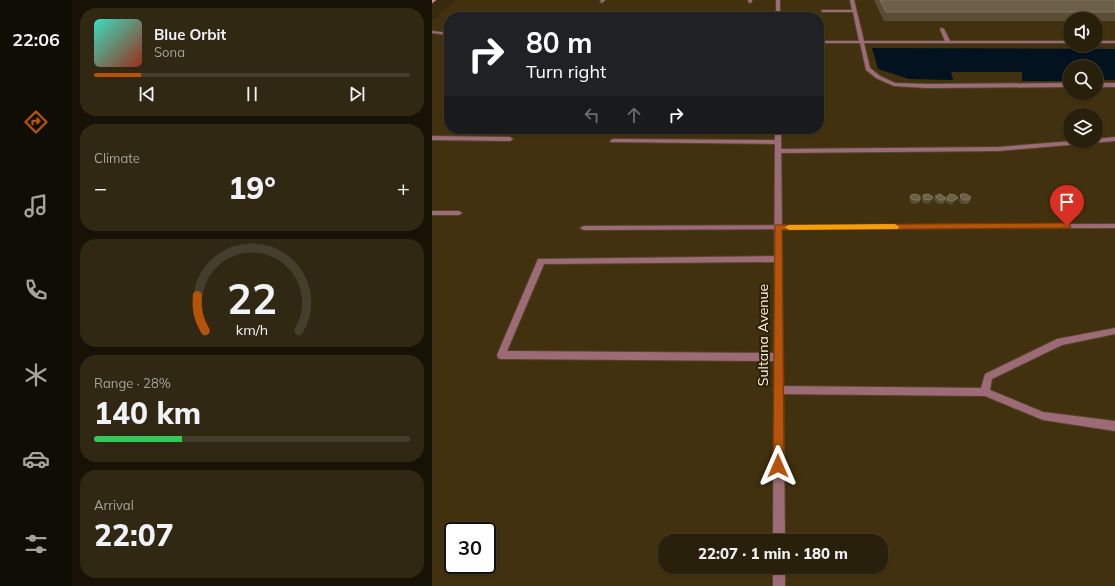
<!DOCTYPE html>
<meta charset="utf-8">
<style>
body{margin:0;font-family:Mulish,sans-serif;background:#312814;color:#f1f3f6;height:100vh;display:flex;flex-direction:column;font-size:15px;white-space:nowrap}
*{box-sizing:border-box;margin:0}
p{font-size:13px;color:#a5a39d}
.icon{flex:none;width:22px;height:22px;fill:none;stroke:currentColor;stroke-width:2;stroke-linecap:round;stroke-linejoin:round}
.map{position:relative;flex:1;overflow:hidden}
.panel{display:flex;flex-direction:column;gap:8px;padding:8px;background:#171206;width:360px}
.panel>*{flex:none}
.hud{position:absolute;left:12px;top:12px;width:380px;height:122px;border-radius:16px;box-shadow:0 1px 3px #0004,0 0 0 1px #453e2c;background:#202124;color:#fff;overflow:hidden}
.tools{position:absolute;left:631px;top:12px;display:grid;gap:8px}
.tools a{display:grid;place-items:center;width:40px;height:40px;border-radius:50%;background:#29200b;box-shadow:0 1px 3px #0004,0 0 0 1px #453e2c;font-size:20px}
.speed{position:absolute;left:12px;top:522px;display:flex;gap:8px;font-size:20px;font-weight:700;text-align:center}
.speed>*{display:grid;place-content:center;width:52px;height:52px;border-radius:50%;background:#29200b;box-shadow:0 1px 3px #0004,0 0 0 1px #453e2c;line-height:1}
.speed .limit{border:2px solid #111;border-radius:6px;background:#fff;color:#111}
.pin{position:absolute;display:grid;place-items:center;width:34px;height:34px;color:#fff;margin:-41px -17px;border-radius:50% 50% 50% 0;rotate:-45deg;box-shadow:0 0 4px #0007}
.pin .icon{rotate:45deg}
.me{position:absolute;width:44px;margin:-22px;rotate:0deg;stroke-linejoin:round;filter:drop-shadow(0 0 3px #0008)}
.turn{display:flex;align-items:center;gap:14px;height:84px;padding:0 16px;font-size:18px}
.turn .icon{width:52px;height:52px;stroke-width:2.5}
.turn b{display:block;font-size:28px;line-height:34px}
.lanes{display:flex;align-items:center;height:38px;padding:0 16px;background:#0003;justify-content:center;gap:20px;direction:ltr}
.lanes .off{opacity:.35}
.big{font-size:30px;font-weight:800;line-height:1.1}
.panel .widget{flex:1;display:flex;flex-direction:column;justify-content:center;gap:6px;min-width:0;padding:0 14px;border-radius:16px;background:#312814}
.panel .dial{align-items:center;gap:0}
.dial svg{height:104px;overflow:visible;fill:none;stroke:#453e2c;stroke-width:7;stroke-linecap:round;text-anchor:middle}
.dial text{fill:#f1f3f6;stroke:none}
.song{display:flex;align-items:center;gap:12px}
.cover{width:48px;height:48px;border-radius:6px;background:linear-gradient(135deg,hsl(170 70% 55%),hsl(10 70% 35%))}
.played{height:4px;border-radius:2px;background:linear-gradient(90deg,#b45309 15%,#453e2c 15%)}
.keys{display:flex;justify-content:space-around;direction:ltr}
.heat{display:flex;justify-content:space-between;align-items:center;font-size:22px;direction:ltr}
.charge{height:6px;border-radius:3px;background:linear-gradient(90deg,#34c759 28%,#453e2c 0)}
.trip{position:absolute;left:226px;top:534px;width:230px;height:40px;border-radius:16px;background:#29200b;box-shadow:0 1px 3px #0004,0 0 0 1px #453e2c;font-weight:800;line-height:40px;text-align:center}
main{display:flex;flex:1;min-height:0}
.menu{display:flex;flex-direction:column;width:72px;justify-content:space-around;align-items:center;background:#100d04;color:#a5a39d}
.menu .icon{width:28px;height:28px}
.menu .current{color:#b45309}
.menu b{font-size:18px;color:#f1f3f6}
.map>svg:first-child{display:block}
.built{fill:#42310e;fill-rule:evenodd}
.water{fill:#02121e}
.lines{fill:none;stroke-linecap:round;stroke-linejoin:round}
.lane-casing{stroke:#52462d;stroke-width:2}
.street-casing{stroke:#52462d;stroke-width:2}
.secondary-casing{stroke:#52462d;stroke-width:2}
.lane{fill:#9d6b76;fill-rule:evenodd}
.street{fill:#9d6b76;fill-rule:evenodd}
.secondary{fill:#de8da0;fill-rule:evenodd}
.wall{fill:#5b4d34}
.shaded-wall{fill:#45381d}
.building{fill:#6c5f47;stroke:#83765f}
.route{fill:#b45309;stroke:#753606}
.slow{fill:#f59e0b}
.labels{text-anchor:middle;stroke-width:4;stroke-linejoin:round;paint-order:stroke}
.street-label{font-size:14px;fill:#fbf2e3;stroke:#2d2005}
</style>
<main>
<nav class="menu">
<b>22:06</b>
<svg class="icon current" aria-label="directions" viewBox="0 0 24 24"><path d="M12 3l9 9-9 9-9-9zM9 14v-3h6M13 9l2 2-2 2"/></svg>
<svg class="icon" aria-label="music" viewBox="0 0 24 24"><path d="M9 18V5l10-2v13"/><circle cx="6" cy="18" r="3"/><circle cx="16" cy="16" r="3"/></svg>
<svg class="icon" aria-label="phone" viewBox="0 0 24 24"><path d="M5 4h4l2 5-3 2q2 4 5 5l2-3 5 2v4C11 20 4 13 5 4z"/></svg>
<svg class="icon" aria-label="climate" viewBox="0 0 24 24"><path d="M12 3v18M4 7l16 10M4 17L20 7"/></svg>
<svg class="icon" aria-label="car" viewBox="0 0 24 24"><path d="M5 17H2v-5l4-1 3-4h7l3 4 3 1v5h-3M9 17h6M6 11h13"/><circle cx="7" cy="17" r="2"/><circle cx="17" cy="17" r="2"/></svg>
<svg class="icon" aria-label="filters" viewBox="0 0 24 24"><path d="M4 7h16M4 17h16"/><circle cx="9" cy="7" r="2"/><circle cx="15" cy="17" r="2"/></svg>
</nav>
<section class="panel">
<div class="widget">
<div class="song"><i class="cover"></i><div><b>Blue Orbit</b><p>Sona</p></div></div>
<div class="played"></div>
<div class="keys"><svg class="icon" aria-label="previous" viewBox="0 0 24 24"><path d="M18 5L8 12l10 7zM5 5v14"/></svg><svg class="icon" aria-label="pause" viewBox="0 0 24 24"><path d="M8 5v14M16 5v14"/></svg><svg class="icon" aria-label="next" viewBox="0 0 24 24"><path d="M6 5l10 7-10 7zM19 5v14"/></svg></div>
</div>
<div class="widget"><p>Climate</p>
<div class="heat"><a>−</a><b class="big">19°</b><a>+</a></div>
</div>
<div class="widget dial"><svg viewBox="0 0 100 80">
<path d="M14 69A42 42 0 1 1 86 69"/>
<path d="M14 69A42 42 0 0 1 8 42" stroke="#b45309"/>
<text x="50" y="56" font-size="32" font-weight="700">22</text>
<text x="50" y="72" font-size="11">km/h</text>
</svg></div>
<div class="widget"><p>Range · 28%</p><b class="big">140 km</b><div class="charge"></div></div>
<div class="widget"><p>Arrival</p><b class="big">22:07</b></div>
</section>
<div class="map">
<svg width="683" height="586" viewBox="0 0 683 586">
<rect width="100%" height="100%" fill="#372a0f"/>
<!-- built -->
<path class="built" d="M23,0h660v586h-683v-565zM17,17h370v112h-370zM638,19h26v26h-26zM638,67h26v26h-26zM638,115h26v26h-26zM21,531h34v34h-34zM233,541h216v26h-216z"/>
<!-- water -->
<path class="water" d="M440,48l243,1v31h-19v-13h-26v14h-48v-9h-71l2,8 -44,-1 -31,-10z"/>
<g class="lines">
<!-- lane casing -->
<g class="lane-casing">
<path id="lane" d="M169,0h4l-3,3 -2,-1z
M316,0h4v2l-3,1z
M418,0h4l10,41h81l-5,-12 2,-1 2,1 6,12h120v2h-206l6,25 10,8 15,7 32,1 143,-1v4l-143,1 -33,-2 -18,-8 -10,-8 -6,-27h-41v-2h40l-6,-29h-30l-2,-1 2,-1h29z
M0,31l17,2v2l-17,-2z
M664,41h19v2h-19z
M664,83h19v4h-19z
M0,136l78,1 3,2 -3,2 -78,-1z
M683,137v4l-117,10 -220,2 -3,-2 3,-2 220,-2 75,-6h23v-2z
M181,139l165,1 3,2 -3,2 -167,-2 -1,-1z
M0,211h27l3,2 -3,2h-27z
M683,224v4l-531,2 -4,-2 4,-2z
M346,256l4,3 -4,3 -234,2 -37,87 271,2 3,1 1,3 -1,3 -3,1 -277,-2 -3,-1 -1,-3 41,-96z
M683,328v6l-53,11 -70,34 -2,11 53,22 72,9v10l-72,-11 -58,-24 -207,-2 -3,-1 -2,-3 2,-3 3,-1 203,2 4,-14 72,-35z"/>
</g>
<!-- street casing -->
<g class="street-casing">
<path id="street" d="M344,0h4v17h-4z
M343,129h6l4,412h-12z
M341,567h12v19h-12z"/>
</g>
<!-- secondary casing -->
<g class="secondary-casing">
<path id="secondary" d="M0,0h4l-4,3z"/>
</g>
<!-- lane -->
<use href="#lane" class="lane"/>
<!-- street -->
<use href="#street" class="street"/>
<!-- secondary -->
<use href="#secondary" class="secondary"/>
</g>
<!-- wall -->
<path class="wall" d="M442,0h241v21h-19v-2h-26v2h-186z
M529,194l10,3 -1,4 -2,3h-6l-3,-3z
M479,195l9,5 -1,3 -6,1 -3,-2z
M491,195l10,3 -1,4 -3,2 -6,-1 -1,-4z
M503,196l11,2h12l-2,4 -4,3 -5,-2 -2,-2 -2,3h-5l-4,-4z"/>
<!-- shaded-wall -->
<path class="shaded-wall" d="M501,198l-1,4 -3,2 1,-4z
M526,198l-2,4 -4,3 1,-4z"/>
<!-- building -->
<path class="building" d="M448,0h235v12h-229z
M484,194l4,2v4h-6l-4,-2 1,-3z
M496,194l4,2 1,2 -3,2 -6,-1 -1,-4z
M508,194l6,4 -2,2h-5l-4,-4z
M518,194l5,1 3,3 -5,3 -5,-1 -1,-3z
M529,194h5l5,3 -2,3h-5l-4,-3z"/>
<!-- route -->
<path class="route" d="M635,223l4,3 -1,2 -288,2 2,236 -1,4 -5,1 -4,-1 -1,-4 2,-241z"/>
<!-- slow -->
<path class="slow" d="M463,224l4,3 -1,2 -109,1 -4,-3 4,-2z"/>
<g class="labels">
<!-- street labels -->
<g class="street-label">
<text transform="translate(331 335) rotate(-90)" y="5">Sultana Avenue</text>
</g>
</g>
</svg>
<div class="tools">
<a><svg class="icon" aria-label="sound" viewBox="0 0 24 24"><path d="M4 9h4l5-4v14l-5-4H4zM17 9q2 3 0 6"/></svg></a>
<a><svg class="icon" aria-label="search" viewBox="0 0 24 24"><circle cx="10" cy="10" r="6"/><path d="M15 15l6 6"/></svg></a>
<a><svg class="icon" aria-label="layers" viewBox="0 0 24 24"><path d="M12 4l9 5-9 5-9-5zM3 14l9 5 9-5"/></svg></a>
</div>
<div class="speed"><div class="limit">30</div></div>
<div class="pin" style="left:635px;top:226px;background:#d93025"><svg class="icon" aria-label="arrive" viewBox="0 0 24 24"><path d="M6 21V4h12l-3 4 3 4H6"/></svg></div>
<svg class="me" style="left:346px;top:466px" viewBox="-20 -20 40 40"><path d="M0-17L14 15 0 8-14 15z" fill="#b45309" stroke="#fff" stroke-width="4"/></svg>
<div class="trip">22:07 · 1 min · 180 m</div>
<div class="hud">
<div class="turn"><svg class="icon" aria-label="right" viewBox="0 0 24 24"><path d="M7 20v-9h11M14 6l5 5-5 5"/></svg><div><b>80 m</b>Turn right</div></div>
<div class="lanes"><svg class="icon off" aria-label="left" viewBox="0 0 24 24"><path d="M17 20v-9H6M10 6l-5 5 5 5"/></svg><svg class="icon off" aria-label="ahead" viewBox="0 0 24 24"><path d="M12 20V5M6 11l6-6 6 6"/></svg><svg class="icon" aria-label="right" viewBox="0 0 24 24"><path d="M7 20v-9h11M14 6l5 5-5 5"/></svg></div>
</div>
</div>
</main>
